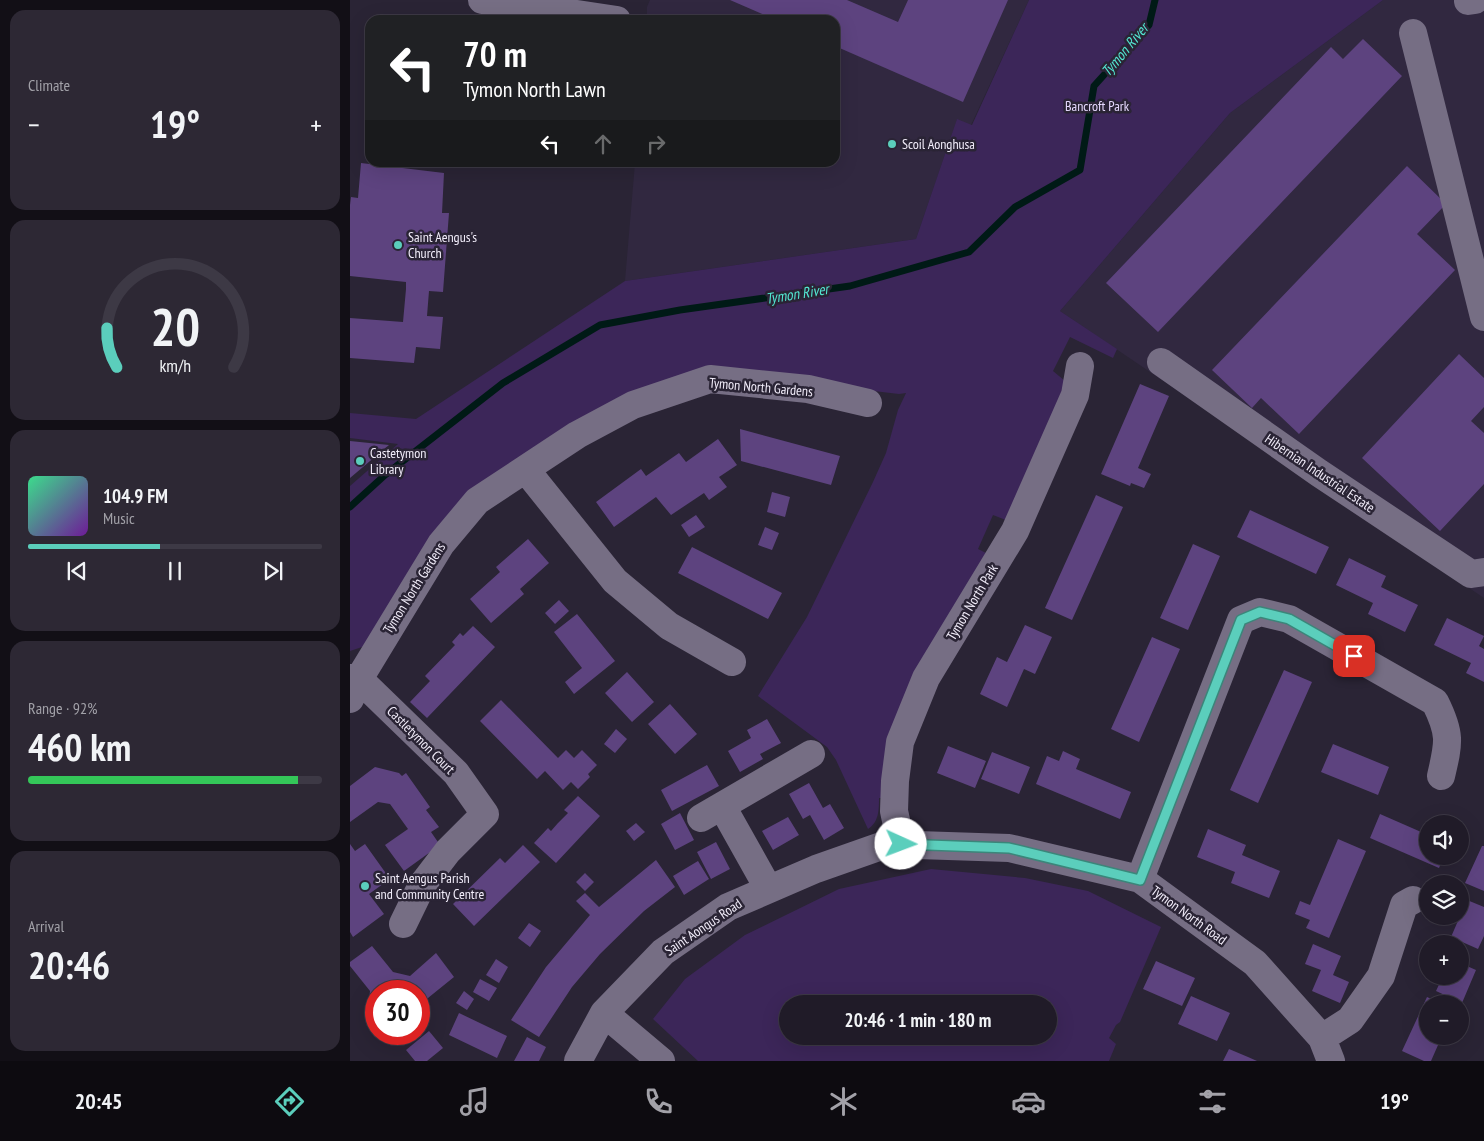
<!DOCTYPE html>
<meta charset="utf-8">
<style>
body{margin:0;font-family:"PT Sans Narrow",sans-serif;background:#2d2834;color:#f1f3f6;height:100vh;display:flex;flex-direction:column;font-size:19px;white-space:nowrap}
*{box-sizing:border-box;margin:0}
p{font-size:16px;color:#a2a1a8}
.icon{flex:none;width:28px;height:28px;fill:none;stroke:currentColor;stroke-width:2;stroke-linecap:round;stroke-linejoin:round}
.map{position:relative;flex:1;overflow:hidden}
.sheet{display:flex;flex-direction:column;gap:10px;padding:10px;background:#120f16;width:350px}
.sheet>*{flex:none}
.hud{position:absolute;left:15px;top:15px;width:475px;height:152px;border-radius:15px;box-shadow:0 5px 20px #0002,0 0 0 1px #3d3945;background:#202124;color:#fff;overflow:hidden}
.fabs{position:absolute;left:1069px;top:815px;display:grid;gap:10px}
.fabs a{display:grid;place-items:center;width:50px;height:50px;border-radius:50%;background:#201b28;box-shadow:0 5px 20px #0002,0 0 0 1px #3d3945;font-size:25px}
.speed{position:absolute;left:15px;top:980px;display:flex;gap:10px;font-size:25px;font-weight:700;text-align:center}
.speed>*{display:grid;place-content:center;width:65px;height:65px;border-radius:50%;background:#201b28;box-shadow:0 5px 20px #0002,0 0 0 1px #3d3945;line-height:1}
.speed .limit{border:8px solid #d22;background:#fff;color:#111}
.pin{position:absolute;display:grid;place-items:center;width:42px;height:42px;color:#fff;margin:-21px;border-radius:10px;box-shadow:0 2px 8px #0006}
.me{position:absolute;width:55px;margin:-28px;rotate:92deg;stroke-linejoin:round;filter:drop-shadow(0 0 4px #0008)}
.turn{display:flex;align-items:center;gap:18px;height:105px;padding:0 15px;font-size:22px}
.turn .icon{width:65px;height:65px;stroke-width:2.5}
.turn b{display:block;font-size:35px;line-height:42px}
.lanes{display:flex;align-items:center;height:48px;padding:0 15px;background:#0003;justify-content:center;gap:25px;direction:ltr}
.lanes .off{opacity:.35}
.big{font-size:38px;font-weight:700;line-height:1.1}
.sheet .widget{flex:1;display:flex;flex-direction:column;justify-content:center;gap:8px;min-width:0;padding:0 18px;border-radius:15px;background:#2d2834}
.sheet .dial{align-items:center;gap:0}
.dial svg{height:130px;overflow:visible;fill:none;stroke:#3d3945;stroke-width:7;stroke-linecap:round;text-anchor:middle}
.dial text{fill:#f1f3f6;stroke:none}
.song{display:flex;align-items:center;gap:15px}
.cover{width:60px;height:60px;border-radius:8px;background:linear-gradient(135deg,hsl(150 70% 55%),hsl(280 70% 35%))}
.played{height:5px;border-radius:2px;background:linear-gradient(90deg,#5bcebc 45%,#3d3945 45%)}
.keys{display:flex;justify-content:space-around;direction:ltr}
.heat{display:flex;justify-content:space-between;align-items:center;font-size:28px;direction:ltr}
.charge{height:8px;border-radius:4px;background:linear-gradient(90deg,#34c759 92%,#3d3945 0)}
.trip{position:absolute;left:429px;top:995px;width:278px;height:50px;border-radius:25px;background:#201b28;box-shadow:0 5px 20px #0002,0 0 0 1px #3d3945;font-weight:700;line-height:50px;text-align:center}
.tab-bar{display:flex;height:80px;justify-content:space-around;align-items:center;background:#0d0b10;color:#a2a1a8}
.tab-bar .icon{width:35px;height:35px}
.tab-bar .on{color:#5bcebc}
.tab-bar b{font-size:22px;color:#f1f3f6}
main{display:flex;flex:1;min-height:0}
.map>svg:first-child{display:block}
.built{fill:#312840}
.green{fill:#3c2659;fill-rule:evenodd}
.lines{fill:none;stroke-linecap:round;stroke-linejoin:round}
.stream{stroke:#001a16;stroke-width:7}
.building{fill:#5d437f}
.minor{stroke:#766e84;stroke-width:28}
.route-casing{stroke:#3b867a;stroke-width:12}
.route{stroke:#5bcebc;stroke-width:9}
.poi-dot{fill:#5bcebc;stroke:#2a2435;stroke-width:2}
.labels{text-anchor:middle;stroke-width:5;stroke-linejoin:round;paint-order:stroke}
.park-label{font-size:14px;fill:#e6d9fe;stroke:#2a2435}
.poi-label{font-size:14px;fill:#f2edfa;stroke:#2a2435;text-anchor:start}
.street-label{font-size:14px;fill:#f2edfa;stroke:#2a2435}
.water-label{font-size:15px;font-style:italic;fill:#53e8d2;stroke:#2a2435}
</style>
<main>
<section class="sheet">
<div class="widget"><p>Climate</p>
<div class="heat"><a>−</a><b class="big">19°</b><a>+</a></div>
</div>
<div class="widget dial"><svg viewBox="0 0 100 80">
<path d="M14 69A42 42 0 1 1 86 69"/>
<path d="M14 69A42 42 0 0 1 8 45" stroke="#5bcebc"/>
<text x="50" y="56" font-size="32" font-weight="700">20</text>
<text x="50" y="72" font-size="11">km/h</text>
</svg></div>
<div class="widget">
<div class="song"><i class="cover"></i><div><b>104.9 FM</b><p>Music</p></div></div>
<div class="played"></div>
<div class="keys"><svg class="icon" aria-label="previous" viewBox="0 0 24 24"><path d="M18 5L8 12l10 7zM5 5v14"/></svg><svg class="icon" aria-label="pause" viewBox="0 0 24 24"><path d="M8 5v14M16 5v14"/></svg><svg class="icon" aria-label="next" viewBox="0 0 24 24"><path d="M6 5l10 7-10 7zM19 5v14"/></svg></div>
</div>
<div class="widget"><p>Range · 92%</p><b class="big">460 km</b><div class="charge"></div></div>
<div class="widget"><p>Arrival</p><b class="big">20:46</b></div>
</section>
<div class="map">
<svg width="1134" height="1061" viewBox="0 0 1134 1061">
<rect width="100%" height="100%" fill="#2a2435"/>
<!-- built -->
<path class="built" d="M300,0h379l-58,125 -14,-5 -41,119 -291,42 10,-118 200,-1v-142h-188v-13z
M1033,0h101v598l-424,-287 170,-198z"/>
<!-- green -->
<path class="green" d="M679,0h354l-153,113 -170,198 57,38 -4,9 -43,-21 -17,34 12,10 2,5 -56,136 -18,-7 -15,34 16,8 -109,241h-6c0,12 0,24 -11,31l-32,-69 -9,-13 -69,-51 49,-79 66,-135 13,-29 12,-43 8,-17 -7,1 -185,-22 -194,92 -155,182 -15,5v-165l48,-42 -48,-6v-25l66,6 209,-138 291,-42 41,-120 15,6z
M581,869l94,9 63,13 73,36 -41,95 -4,3 -7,13 7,6 -7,17h-411l-45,-42 32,-40 60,-44 94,-46zM438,1004h260v32h-260z"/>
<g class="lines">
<!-- stream -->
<path class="stream" d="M0,507l35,-32 118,-92 97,-58 80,-15 170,-24 119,-34 46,-45 65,-37 14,-84 55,-61 6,-25"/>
</g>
<!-- building -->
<path class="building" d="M380,0h117l51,22 10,-22h100l-45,102 -128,-56v-26h-59z
M1013,39l39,37 -244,256 -52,-49 225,-236 12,12z
M11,163l83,10 -2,40h7l-6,79 -14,-1 -2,25 16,1 -3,32 -24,-2 -2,16 -64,-5v-40l53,4 3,-33v-7l-56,-6v-71l1,-8 7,1z
M1057,166l39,38 -29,30 38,36 -156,164 -38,-36 -9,10 -40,-38z
M1109,354l25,24v29l-13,14 13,12v51l-44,47 -78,-73z
M790,384l29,12 -31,72 13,6 -7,14 -13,-5 -1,3 -29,-12z
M390,429l100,27 -9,29 -90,-24z
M368,439l19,26 -18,12 8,10 -18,13 -5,-7 -33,22 -15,-18 -42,30 -18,-25 45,-33 5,7 33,-23 7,9z
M0,441l39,4 -39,33z
M422,492l18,5 -5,20 -18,-5z
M746,495l27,12 -51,113 -27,-12z
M900,510l79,37 -13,27 -79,-37z
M346,515l9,12 -16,10 -8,-12z
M415,527l14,6 -7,17 -14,-5z
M178,539l21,24 -29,26 4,5 -33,29 -21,-24 30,-27 -4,-5z
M843,544l27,12 -32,74 -28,-12z
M342,547l90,46 -14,26 -90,-46z
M999,558l37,18 -5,11 37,18 -13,27 -37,-18 5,-11 -37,-18z
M209,600l10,11 -14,13 -10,-11z
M227,614l38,47 -41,33 -9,-12 17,-14 -28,-36z
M1097,618l37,18 -5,10 5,3v33l-18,-9 5,-10 -37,-18z
M675,625l27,12 -17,37 -11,-5 -17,38 -27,-13 17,-37 10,5z
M123,626l22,21 -68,71 -17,-16 20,-21 -5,-5 30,-31 -3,-3 8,-9 3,3z
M802,637l28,12 -41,93 -28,-13z
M934,670l28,12 -54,121 -28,-13z
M277,672l27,30 -22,20 -27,-29z
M151,700l57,58 8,-8 8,8 8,-8 15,15 -9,9 2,3 -12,12 -7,-7 -8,8 -18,-19 -8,8 -57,-58z
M320,704l27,30 -22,20 -27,-30z
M417,719l14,24 -21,11 3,5 -23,13 -12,-21 23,-13 -4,-8z
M266,729l11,10 -12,14 -11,-9z
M983,744l56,23 -11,28 -57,-23z
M598,746l38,15 -11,27 -38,-15z
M713,751l17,8 -4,10 55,23 -11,27 -84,-35 11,-28 12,5z
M642,752l38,15 -11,27 -38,-15z
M357,765l12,21 -47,25 -11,-21z
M25,767l24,6 3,3 4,-3 24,34 -4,3 13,17 -8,5 9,13 -36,26 -19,-26 23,-16 -18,-25 -12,-2 -28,20v-36z
M459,783l14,25 7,-4 14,24 -20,12 -14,-25 -7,4 -14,-25z
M228,796l22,20 -44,47 -22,-20 14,-15 3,3 7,-8 10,-10 -4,-3z
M330,813l14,27 -19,10 -14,-26z
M1030,814l48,21v21h16l-5,12 -69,-30z
M438,817l11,18 -26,15 -11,-19z
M286,823l9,9 -11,9 -8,-10z
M858,829l38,16 -4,10 38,16 -11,27 -38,-15 4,-11 -38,-15z
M988,839l28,12 -37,87 -23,-10 4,-8 -15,-6 5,-13 10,4z
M366,842l14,27 -19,10 -14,-27z
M0,844l5,7 10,-7 25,35 -21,15 15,20 -31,23 -3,-5z
M173,845l17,17 -66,64 -21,-22 47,-46 5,5z
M1132,846h2v45l-19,-8z
M306,860l19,27 -31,24 -44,43 -28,33 -33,50 -28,-17 35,-53 44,-52 -14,-14 9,-8 14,14z
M348,861l11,18 -25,16 -11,-19z
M235,873l9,9 -9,9 -9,-9z
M1117,900l17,7v29l-6,13 -27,-12z
M179,923l12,8 -11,16 -12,-9z
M963,944l28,12 -8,19 16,7 -9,21 -28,-12 9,-21 -16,-6z
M22,946l21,26 17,4 26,-23 18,24 -26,21 -1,9 -8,-1v-15h-43v11l-7,-1 1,-10 -20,-25v-4z
M146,959l12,8 -9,16 -13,-8z
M806,961l39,17 -13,28 -39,-17z
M1110,963l16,7 -14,33 -26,-12 7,-15h17z
M130,979l17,9 -8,13 -16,-9z
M114,991l10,8 -7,11 -11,-7z
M841,996l39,17 -13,28 -39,-17z
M1077,997l15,7h-14v32h14l-11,25h-7l-22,-10z
M109,1013l48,23 -10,22 -48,-23z
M79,1031l14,17 -16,13h-12l-9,-11z
M177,1037l19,10 -7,14h-25z
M879,1049l19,8 9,4h-34z"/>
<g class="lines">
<!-- minor -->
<path class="minor" d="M132,0l135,20
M1118,1l7,-1
M1063,33l71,284
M811,362l158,111 152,101 13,-2
M176,470l89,111 54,45 63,36
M0,678l9,1 97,94 29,41 -37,37 -26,34 -19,39
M0,699l9,-20 82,-135 36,-43 100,-66 56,-30 77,-26 98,10 60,14
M372,806l46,82
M351,818l110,-64
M551,844l-7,-33 1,-30 5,-39 26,-64 89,-147 60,-136 5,-29
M790,879l101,-259 19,-8 29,7 146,83c16,32 14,40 6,74
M254,1013l57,48
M972,1038l28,-18 31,-44 23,-71 9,-5
M228,1061l26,-48 59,-61 65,-45 88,-38 71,-25 122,4 131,31 115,84 67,75 9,23"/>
</g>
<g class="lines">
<!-- route casing -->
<g class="route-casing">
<path id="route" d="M551,844l108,4 131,32 101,-260 19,-8 29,7 65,37"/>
</g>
<!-- route -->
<use href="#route" class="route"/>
</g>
<!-- markers -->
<g class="poi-dot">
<circle cx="542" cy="144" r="5"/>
<circle cx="48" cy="245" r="5"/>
<circle cx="10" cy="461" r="5"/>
<circle cx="15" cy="886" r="5"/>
</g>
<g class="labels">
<!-- park labels -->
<g class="park-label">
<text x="747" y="111">Bancroft Park</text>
</g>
<!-- poi labels -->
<g class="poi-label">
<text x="552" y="149">Scoil Aonghusa</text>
<text x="58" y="242">Saint Aengus's<tspan x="58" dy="16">Church</tspan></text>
<text x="20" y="458">Castetymon<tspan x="20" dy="16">Library</tspan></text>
<text x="25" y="883">Saint Aengus Parish<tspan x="25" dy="16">and Community Centre</tspan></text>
</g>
<!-- street labels -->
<g class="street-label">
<text transform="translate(411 387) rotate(5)" y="5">Tymon North Gardens</text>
<text transform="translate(970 473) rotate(34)" y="5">Hibernian Industrial Estate</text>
<text transform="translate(64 588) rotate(-58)" y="5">Tymon North Gardens</text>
<text transform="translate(622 602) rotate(-59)" y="5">Tymon North Park</text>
<text transform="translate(71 740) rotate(45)" y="5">Castletymon Court</text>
<text transform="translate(839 915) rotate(36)" y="5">Tymon North Road</text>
<text transform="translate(353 927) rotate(-34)" y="5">Saint Aongus Road</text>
</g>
<!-- water labels -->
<g class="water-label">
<text transform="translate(775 50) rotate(-50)" y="5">Tymon River</text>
<text transform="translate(447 294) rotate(-9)" y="5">Tymon River</text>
</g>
</g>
</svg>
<div class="fabs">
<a><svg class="icon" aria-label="sound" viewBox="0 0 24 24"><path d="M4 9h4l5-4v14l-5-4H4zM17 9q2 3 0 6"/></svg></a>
<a><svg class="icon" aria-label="layers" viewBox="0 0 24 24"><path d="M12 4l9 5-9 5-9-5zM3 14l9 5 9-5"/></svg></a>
<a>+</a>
<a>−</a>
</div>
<div class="speed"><div class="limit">30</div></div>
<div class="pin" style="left:1004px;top:656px;background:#d93025"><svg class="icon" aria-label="arrive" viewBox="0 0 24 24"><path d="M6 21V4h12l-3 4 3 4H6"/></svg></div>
<svg class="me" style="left:551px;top:844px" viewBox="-20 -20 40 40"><circle r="19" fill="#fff"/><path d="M0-13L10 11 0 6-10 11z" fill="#5bcebc"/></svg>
<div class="trip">20:46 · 1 min · 180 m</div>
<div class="hud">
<div class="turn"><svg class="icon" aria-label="left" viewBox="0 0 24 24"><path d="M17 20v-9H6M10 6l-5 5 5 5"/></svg><div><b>70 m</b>Tymon North Lawn</div></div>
<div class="lanes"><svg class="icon" aria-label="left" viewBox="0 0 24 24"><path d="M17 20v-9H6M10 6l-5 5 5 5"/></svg><svg class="icon off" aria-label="ahead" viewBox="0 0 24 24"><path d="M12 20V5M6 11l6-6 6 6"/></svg><svg class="icon off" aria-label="right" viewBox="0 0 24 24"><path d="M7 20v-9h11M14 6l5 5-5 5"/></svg></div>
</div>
</div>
</main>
<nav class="tab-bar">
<b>20:45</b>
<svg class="icon on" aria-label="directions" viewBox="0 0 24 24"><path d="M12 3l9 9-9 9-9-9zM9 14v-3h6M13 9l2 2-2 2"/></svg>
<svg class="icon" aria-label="music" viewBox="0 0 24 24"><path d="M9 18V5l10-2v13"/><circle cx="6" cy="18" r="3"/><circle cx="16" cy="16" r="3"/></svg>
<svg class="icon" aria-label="phone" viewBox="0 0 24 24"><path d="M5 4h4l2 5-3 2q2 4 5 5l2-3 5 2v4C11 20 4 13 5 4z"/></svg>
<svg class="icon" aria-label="climate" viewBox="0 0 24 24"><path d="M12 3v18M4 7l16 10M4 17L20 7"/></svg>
<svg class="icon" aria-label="car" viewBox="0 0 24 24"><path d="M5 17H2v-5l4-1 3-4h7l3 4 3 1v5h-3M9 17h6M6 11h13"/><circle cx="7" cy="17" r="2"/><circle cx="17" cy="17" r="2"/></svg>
<svg class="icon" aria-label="filters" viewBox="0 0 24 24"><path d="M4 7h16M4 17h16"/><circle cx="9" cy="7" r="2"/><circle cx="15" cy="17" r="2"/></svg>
<b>19°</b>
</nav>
